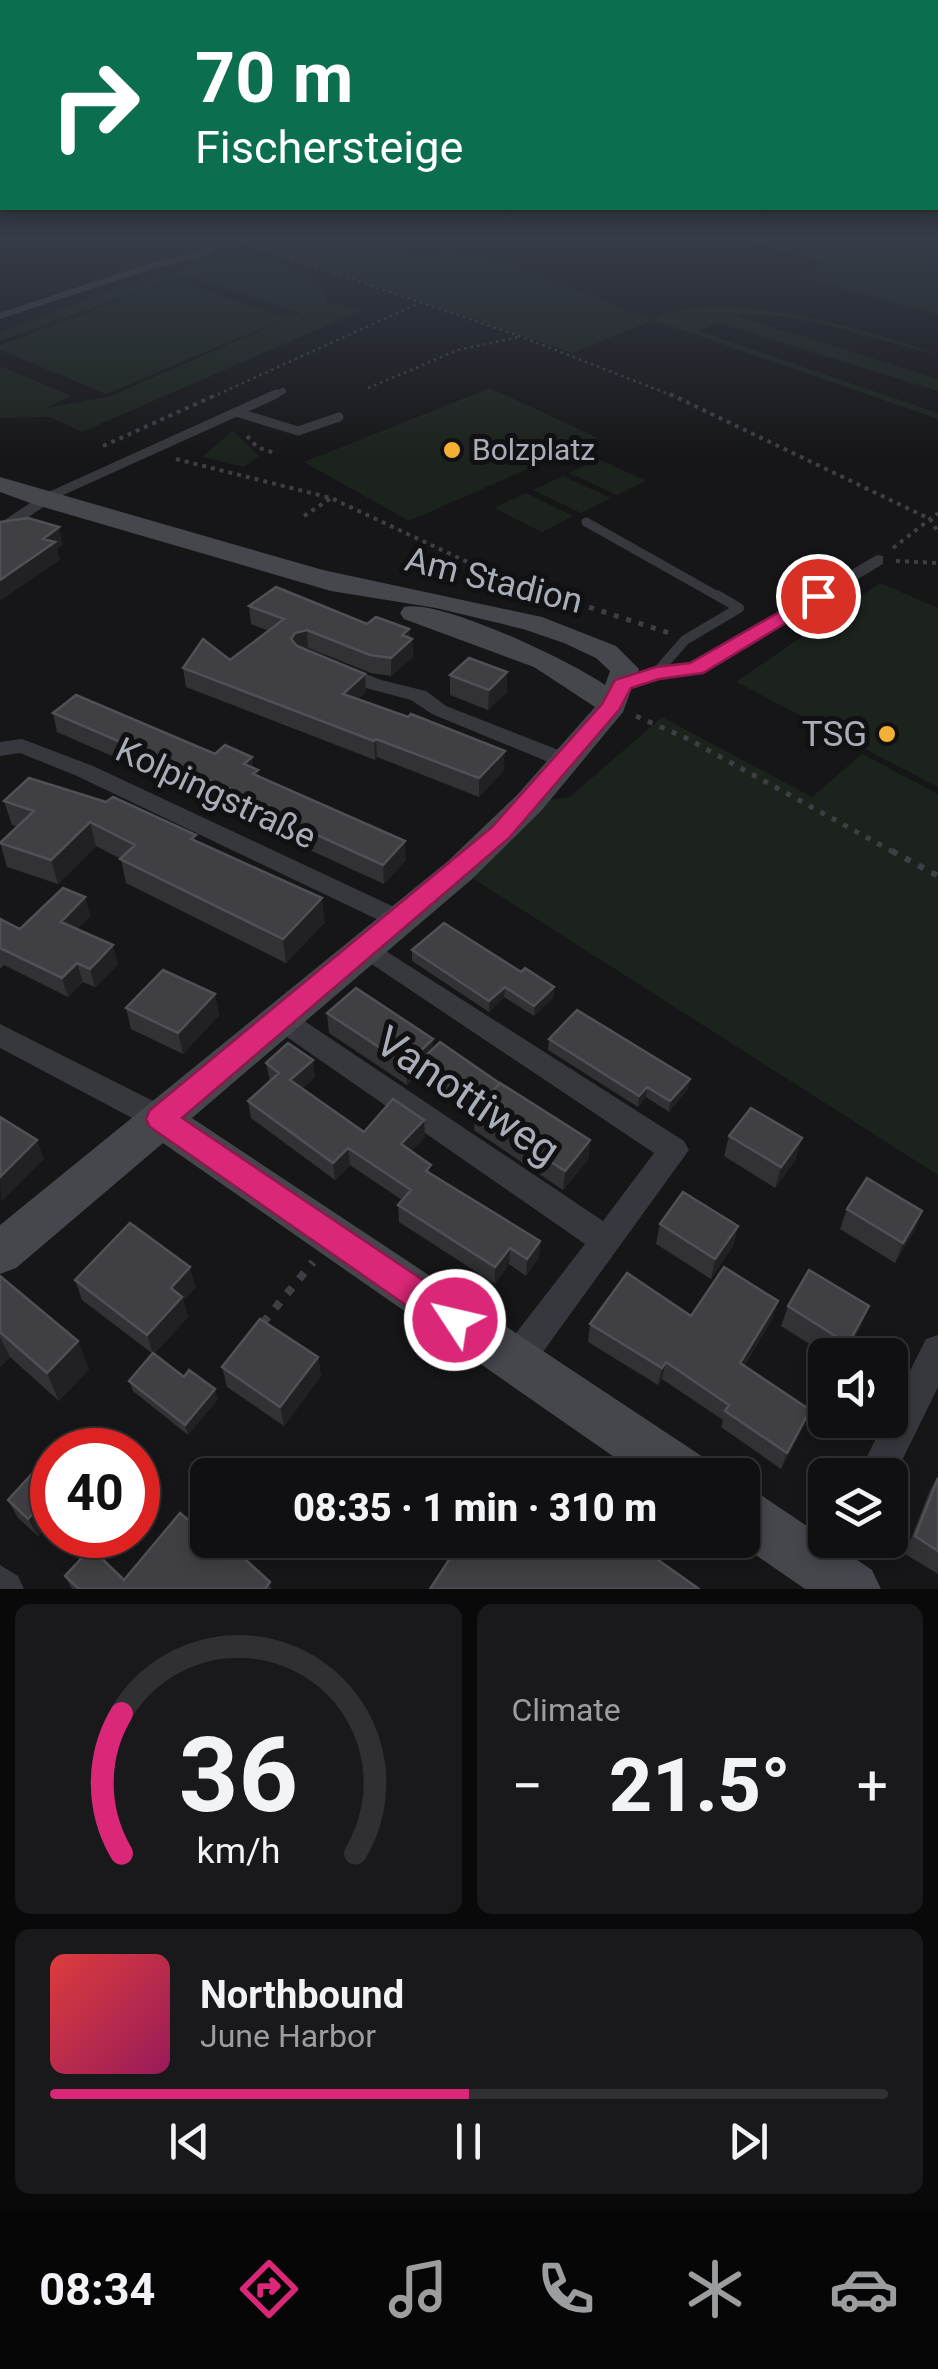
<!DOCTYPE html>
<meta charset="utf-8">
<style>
body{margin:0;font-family:Roboto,sans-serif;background:#19191b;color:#f1f3f6;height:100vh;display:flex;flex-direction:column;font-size:38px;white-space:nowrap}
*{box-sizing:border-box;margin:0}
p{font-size:32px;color:#9c9d9f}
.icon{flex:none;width:55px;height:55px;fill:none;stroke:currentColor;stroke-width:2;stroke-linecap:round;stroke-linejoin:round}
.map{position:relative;height:1589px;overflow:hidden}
.panel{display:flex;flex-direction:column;gap:15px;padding:15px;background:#09090a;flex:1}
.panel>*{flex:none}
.banner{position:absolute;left:0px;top:0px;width:940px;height:210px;box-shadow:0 5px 15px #0003,0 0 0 2px #303032;background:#0b6e4f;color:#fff;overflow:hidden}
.fabs{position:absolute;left:808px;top:1338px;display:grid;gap:20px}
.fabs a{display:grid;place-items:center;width:100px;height:100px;border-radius:15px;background:#101012;box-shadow:0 5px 15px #0003,0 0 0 2px #303032;font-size:50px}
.speed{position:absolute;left:30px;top:1428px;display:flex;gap:20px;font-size:50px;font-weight:700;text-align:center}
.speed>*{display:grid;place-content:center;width:130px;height:130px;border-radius:50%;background:#101012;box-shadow:0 5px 15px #0003,0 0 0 2px #303032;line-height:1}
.speed .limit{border:15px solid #d22;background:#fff;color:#111}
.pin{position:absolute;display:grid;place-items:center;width:85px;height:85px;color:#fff;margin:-42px;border:5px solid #fff;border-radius:50%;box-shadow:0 2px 10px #0007}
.me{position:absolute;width:110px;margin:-55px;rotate:305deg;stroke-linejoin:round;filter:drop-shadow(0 0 8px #0008)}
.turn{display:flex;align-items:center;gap:35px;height:210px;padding:0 30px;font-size:45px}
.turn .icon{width:130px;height:130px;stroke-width:2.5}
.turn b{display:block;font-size:70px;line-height:85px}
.big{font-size:75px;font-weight:800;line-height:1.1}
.panel .tile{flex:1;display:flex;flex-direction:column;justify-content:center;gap:15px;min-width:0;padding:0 35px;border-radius:15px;background:#19191b}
.panel .dial{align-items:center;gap:0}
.dial svg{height:260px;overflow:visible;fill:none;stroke:#303032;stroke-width:7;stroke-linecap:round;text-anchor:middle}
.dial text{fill:#f1f3f6;stroke:none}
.song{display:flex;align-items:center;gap:30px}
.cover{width:120px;height:120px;border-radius:15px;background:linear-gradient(135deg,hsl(0 70% 55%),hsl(330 70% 35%))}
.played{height:10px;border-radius:5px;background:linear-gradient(90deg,#db2777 50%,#303032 50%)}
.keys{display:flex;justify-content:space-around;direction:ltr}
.heat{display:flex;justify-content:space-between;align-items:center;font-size:55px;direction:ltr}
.panel .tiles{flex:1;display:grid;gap:15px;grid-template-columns:1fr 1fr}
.tile:last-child{grid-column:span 2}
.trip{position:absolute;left:190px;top:1458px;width:570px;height:100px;border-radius:15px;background:#101012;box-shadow:0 5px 15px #0003,0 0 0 2px #303032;font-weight:800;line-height:100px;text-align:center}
.tabs{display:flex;height:160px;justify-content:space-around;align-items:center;background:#060607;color:#9c9d9f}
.tabs .icon{width:70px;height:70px}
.tabs .current{color:#db2777}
.tabs b{font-size:45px;color:#f1f3f6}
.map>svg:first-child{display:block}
.green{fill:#1c231d}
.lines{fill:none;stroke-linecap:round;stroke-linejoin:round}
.path-far4{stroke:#3d3f44;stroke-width:2.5;stroke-dasharray:2.5 4;stroke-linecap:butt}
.path-far3{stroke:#3d3f44;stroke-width:4;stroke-dasharray:4 5;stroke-linecap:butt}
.path-far2{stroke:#3d3f44;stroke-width:5;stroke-dasharray:5 8;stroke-linecap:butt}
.path-far1{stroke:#3d3f44;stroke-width:6;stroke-dasharray:6 9;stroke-linecap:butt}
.path{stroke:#3d3f44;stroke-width:8;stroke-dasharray:8 11;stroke-linecap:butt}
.lane-far2{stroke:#37383d;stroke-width:6}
.lane-far1{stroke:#37383d;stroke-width:9}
.lane{stroke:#37383d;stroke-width:10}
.street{fill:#37383d;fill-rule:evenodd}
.secondary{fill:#45474d;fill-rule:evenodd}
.wall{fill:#323236}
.shaded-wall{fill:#212124}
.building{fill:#3f3f44;stroke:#4f5156;stroke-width:2.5}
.route{fill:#db2777;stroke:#8e194d;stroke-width:2.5}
.poi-dot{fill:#f2b134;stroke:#111113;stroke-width:4}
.labels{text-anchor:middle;stroke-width:10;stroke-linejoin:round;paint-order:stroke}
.far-poi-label{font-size:30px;fill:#a8adb8;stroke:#111113;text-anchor:start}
.street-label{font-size:35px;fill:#a8adb8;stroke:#111113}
.poi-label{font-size:35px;fill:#a8adb8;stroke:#111113;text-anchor:end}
.near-street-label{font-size:42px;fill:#a8adb8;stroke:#111113}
</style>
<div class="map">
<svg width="938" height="1589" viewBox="0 0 938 1589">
<rect width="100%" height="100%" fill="#161618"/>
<!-- green -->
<path class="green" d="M246,237h115l62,19 23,-8 111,34 95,38c59,-37 224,11 286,35 -47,-11 -158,-49 -200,-39l200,63v12l-220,-68 -20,8 240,82v6l-285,-99 -80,33 -325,-110z
M733,237h205v78l-135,-38 22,-15z
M253,264c26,4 70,5 74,37l33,10 -278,121 -32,-15 -50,1v-52l72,30 -26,12 65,-12 189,-83 -114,-38 -186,66v-9c83,-30 163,-69 253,-68z
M175,280l112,38 -181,76 -106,-44v-5z
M490,388l108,50 -189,83 -105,-59z
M233,431l26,25 -15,11 -42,-10z
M598,459l48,22 -29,14 -48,-22z
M563,476l48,22 -30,15 -48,-23z
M526,493l47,23 -31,16 -48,-24z
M880,583l58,25v179l-202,-105z
M662,717l150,80 50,-43 76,40v381l-478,-305 69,-67 41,-6z"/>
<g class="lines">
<!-- path-far4 -->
<path class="path-far4" d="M229,237l293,100 154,60
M368,388l90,-38 61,-13
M212,397l207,-94"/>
<!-- path-far3 -->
<path class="path-far3" d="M670,394l260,125 8,13
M247,436l10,11 20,7
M103,446l115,-52
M176,459l155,39 179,84 50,16
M304,516l27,-18
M893,548l45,-35
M896,561l42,2"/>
<!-- path-far2 -->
<path class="path-far2" d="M552,595l117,38
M636,716l50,22 211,116"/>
<!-- path-far1 -->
<path class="path-far1" d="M892,851l46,25"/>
<!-- path -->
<path class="path" d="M263,1323l50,-61"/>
<!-- lane-far2 -->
<path class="lane-far2" d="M0,316l148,-49 62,-16
M271,397l12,-6"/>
<!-- lane-far1 -->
<path class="lane-far1" d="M236,412l62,19 41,-14
M46,498l230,-104
M586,522l135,76"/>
<!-- lane -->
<path class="lane" d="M656,673l29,-33 54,-32 -22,-13"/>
<!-- street -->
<path class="street" d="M42,495l8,5 -2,4 -48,32v-13z
M877,555l6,1v8l-181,108 -43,7 -36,11 -10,-6 36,-15 41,-6z
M340,664l41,16 45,11 20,15 128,50 3,5 -11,7 -8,-2 -126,-52 -21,-14 -49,-13 -32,-17z
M22,739l71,27 314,147 3,6 -3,6h-18l-312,-149 -57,-23 -20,3v-14z
M367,939l317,202 5,9 -162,224 -12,5 -12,-5 -5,-12 5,-12 82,-106 -314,-218 -3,-7 3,-7 10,-4 10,4 312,209 51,-68 -296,-198 -4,-7 4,-7z
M0,1024l171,86 4,9 -4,9 -10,3 -10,-3 -151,-80z
M938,1335v52l-48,98v-10h-32l27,-55h5v-10l36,-71z
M0,1565l18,11 6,13h-24z"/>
<!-- secondary -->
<path class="secondary" d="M0,477l323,93 219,47 74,29 23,23 -16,43 -82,99 -69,68 -280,239 511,339 8,18h-71l-477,-332 -147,125 -16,6v-49l448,-364 69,-66 78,-88 -61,-40 -130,-48 -4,-6 4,-6c35,-9 169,55 201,78l5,-14 -14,-13 -32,-15 -41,-14 -87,-21 -105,-17 -298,-87 -33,-12z
M742,1488l19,7 111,75 9,19h-76l-71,-49h8z"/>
</g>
<!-- wall -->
<path class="wall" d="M249,606l160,23 1,9 2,1 1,18 -22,19 -20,-3 -63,-25 -5,1 63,43 -8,7 146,71 -25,27 -102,-40 -2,3 -189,-73 -3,-19 47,-8 39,-29 -18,-7z
M507,672v20l-19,18 -38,-15v-20z
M53,713l162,41 39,14 4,2v6l148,84 -22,24 -118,-54 -1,-7 -208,-91z
M4,801l193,40 128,81 -39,41 -160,-80 -5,-24 -25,-13 -38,38 -51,-17 -7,-25 17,-16 -5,-1z
M85,897l5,19 -13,13 41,35 -23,23 -12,-5 -15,15 -64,-32 -4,4v-50l20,10z
M412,950l109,22 33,15 -1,11 -19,18 -30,-19 -15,15 -77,-51z
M215,994l4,21 -36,39 -52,-25 -5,-21z
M327,1013l106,36 72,38 85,53 -2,20 -25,30 -89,-60 1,-19 -55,-38 -13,12 -78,-52z
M549,1039l139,50 -19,23 -23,-15 -8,10 -90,-57z
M266,1063l49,14 -13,12 62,43 60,-12 1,17 -14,14 21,23 108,67 -1,16 -13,19 -17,-12 -14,20 -96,-62 -1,-17 4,-5 -52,-35 -15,15 -84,-62 -3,-17 22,-20z
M729,1136l67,23 -21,29 -51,-32z
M847,1209l75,2 -8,20 -19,32 -55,-34z
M660,1224l78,2 -5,20 -22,33 -55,-35z
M0,1276l89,93 -30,32 -49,-44 -10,10z
M75,1280l121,7 -13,14 5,16 -34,37 64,45 -30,36 -55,-44 -4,-10 24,-27 -71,-54z
M788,1306l73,20 -16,29h-18l-46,-29z
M691,1316l82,2 -29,48 66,44 -6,16 -23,43 -60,-42 2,-7 -61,-41 -4,6 -70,-43 2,-18z
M318,1357l3,19 -37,50 -57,-39 -5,-20z
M52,1452v82l-7,-6 -7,8 -20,-18 -10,-18z
M938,1476v98l-33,-20 25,-64z
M53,1535h55l-14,16 30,29 82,-45 45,16 -6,8 27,30h-200l-7,-13 15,-16z"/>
<!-- shaded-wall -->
<path class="shaded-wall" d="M59,527l4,18 -6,4 3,11 -60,41v-21l43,-41z
M409,629l1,13 2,-3 1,18 -22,19v-18l11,-23z
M307,630l1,18 -11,3 -6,-12 4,-6z
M507,672v20l-19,18 1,-20z
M365,674l1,18 -22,20 -1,-18z
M376,739l1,18 -2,3 -1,-19z
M505,751l-1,19 -25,27v-19z
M252,757l2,16 4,-3 2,19 -16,-25z
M90,822l6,24 -38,38 -7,-24z
M405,841l1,19 -22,24 -1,-19z
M85,897l5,19 -24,24 -5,-18z
M322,898l3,24 -39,41 -3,-24z
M113,945l5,19 -23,23 -5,-18z
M77,963l6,19 -15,15 -6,-19z
M505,987l-1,10 -15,15v-11z
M554,987l-1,11 -19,18v-10z
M215,994l4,21 -36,39 -5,-21z
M433,1039v20l-14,3 1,11 -13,12 -1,-20z
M313,1060l2,17 -22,21 -3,-18z
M690,1079l-2,10 -19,23 1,-11z
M647,1087l-1,10 -8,10 1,-11z
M424,1120l1,17 -23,24 -1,-17z
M802,1138l-6,21 -21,29 6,-21z
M37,1140l7,19 -43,43 -1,-25z
M590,1140l-2,20 -25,30 2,-19z
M348,1148l2,17 -15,15 -2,-17z
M922,1211l-8,20 -19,32 8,-20z
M738,1226l-5,20 -22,33 4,-20z
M540,1241l-1,16 -13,19 1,-17z
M510,1248l-1,16 -14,20v-17z
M190,1267l6,20 -13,14 5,16 -35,38 -6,-20 24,-47z
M778,1301l-5,17 -38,62 5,-17z
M869,1306l-8,20 -17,29 4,-11z
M0,1337l10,20 -10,10z
M78,1341l11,28 -30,32 -12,-28z
M318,1357l3,19 -37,50 -4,-19z
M666,1362l-4,17 -4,6 4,-17z
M215,1389l3,10 -30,36 -3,-10z
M810,1410l-6,16 -23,43 6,-16z
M36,1510l9,18 -7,8 -10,-17z
M84,1535h24l-25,28 -9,-17z
M243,1540h4l4,11 -11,14 -5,-15z"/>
<!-- building -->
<path class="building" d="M28,518l31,9 -16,12 12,3 -55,38v-58z
M276,587l91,37 9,-7 33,12 -7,6 10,4 -21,19 -21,-3 -63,-25 -12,3 -4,6 6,7 68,28 -22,20 65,23 3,-3 94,37 -26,27 -103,-39 -2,2 -191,-73 20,-29 27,21 54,-41 -35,-13z
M469,658l38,14 -18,18 -39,-15z
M76,695l139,59 10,-9 27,12 -8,7 14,6 -5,4 152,67 -22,24 -119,-54 5,-5 -216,-93z
M29,778l77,24 7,-5 83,38 -5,4 131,59 -39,41 -163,-80 15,-14 -45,-23 -39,38 -51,-17 34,-32 -30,-10z
M63,888l22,9 -24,25 52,23 -23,24 -13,-6 -15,15 -62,-30v-29l20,10z
M444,923l77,49 4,-4 29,19 -20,19 -29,-19 -16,14 -77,-51z
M163,970l52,24 -37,39 -52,-25z
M356,988l77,51 -27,26 -79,-52z
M577,1010l113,69 -20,22 -23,-14 -8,9 -90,-57z
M440,1042l65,45 -5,-4 -19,21 -62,-42z
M288,1043l25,17 -23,20 74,52 29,-33 31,21 -23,24 30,21 -5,6 114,70 -13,18 -17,-11 -15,19 -97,-62 13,-15 -63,-42 -15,15 -85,-62 31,-28 -13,-10z
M500,1083l90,57 -25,31 -91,-60z
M751,1108l51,30 -21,29 -52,-31z
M0,1117l37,23 -37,37z
M867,1178l55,33 -19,32 -56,-34z
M683,1192l55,34 -23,33 -55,-35z
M130,1223l60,44 -19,21 11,9 -35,38 -72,-55z
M724,1267l54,34 -38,62 70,47 -23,43 -62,-42 4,-6 -63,-43 -4,6 -72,-44 37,-51 64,43z
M809,1270l60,36 -21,38 -60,-38z
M0,1276l78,65 -31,32 -47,-41z
M260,1319l58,38 -38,50 -58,-40z
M153,1353l31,24 5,-7 26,19 -30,36 -56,-44z
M63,1440l12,10h-21z
M52,1452v74l-16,-16 -8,9 -20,-19z
M516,1458l23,17h-35z
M938,1478v73l-23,-15z
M180,1513l26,22 2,-2v7h35l-8,10 35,32 -5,7h-186l-14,-13 26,-28 33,32z
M62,1535h22l-10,11z
M462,1540h168l69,49h-269z"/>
<!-- sky -->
<linearGradient id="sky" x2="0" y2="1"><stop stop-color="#0c0c0d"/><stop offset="0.52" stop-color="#363c48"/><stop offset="1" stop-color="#363c48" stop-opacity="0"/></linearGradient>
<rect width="938" height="459" fill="url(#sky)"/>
<!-- route -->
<path class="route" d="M818,590l6,2v8l-121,73 -44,6 -28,9 -12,22 -110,128 -327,280 284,191 5,11 -5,11 -11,5 -12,-5 -293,-204 -4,-8 4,-9 342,-283 110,-123 13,-24 41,-13 34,-4z"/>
<!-- markers -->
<g class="poi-dot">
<circle cx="452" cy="450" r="10"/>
<circle cx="887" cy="734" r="10"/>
</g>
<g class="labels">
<!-- far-poi labels -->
<g class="far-poi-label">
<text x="472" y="460">Bolzplatz</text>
</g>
<!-- street labels -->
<g class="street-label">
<text transform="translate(494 580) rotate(14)" y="12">Am Stadion</text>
<text transform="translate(216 793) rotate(25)" y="12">Kolpingstraße</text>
</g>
<!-- poi labels -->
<g class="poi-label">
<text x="867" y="746">TSG</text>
</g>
<!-- near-street labels -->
<g class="near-street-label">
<text transform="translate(468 1095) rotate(34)" y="15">Vanottiweg</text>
</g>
</g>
</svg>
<div class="fabs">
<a><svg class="icon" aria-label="sound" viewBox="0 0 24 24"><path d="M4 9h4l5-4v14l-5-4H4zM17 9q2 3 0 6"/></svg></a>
<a><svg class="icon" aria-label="layers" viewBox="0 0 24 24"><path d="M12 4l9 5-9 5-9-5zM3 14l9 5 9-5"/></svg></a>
</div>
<div class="speed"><div class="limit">40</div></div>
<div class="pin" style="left:818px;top:596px;background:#d93025"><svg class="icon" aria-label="arrive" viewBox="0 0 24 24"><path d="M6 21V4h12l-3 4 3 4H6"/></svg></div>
<svg class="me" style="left:455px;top:1320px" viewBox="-20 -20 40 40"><circle r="17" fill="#db2777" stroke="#fff" stroke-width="3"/><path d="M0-11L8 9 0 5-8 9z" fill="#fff"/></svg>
<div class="trip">08:35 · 1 min · 310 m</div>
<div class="banner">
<div class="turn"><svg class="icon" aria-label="right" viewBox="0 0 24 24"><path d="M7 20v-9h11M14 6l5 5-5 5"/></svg><div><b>70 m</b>Fischersteige</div></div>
</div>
</div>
<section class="panel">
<div class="tiles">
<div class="tile dial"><svg viewBox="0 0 100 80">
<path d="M14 69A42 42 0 1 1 86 69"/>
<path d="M14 69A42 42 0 0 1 14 26" stroke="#db2777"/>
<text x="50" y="56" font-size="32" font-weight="700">36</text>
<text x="50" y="72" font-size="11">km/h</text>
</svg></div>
<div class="tile"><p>Climate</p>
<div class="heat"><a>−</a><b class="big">21.5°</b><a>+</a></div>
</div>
<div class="tile">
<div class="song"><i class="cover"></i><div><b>Northbound</b><p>June Harbor</p></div></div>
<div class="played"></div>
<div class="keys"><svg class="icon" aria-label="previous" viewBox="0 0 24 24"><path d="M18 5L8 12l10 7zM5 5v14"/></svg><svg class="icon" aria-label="pause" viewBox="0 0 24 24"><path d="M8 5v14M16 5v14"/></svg><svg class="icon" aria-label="next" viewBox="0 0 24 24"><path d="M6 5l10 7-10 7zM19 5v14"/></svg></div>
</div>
</div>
</section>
<nav class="tabs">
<b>08:34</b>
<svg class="icon current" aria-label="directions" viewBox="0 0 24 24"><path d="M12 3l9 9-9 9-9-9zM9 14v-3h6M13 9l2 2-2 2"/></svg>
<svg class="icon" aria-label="music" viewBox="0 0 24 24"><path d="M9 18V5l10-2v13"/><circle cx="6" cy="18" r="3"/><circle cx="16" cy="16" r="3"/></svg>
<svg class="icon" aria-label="phone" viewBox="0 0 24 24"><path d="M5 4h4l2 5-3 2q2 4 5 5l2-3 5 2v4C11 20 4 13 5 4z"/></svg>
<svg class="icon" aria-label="climate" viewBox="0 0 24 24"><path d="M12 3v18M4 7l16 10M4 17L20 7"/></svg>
<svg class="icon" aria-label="car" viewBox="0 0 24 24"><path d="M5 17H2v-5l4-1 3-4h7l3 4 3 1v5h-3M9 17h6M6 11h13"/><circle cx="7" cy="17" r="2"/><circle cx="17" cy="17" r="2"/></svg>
</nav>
